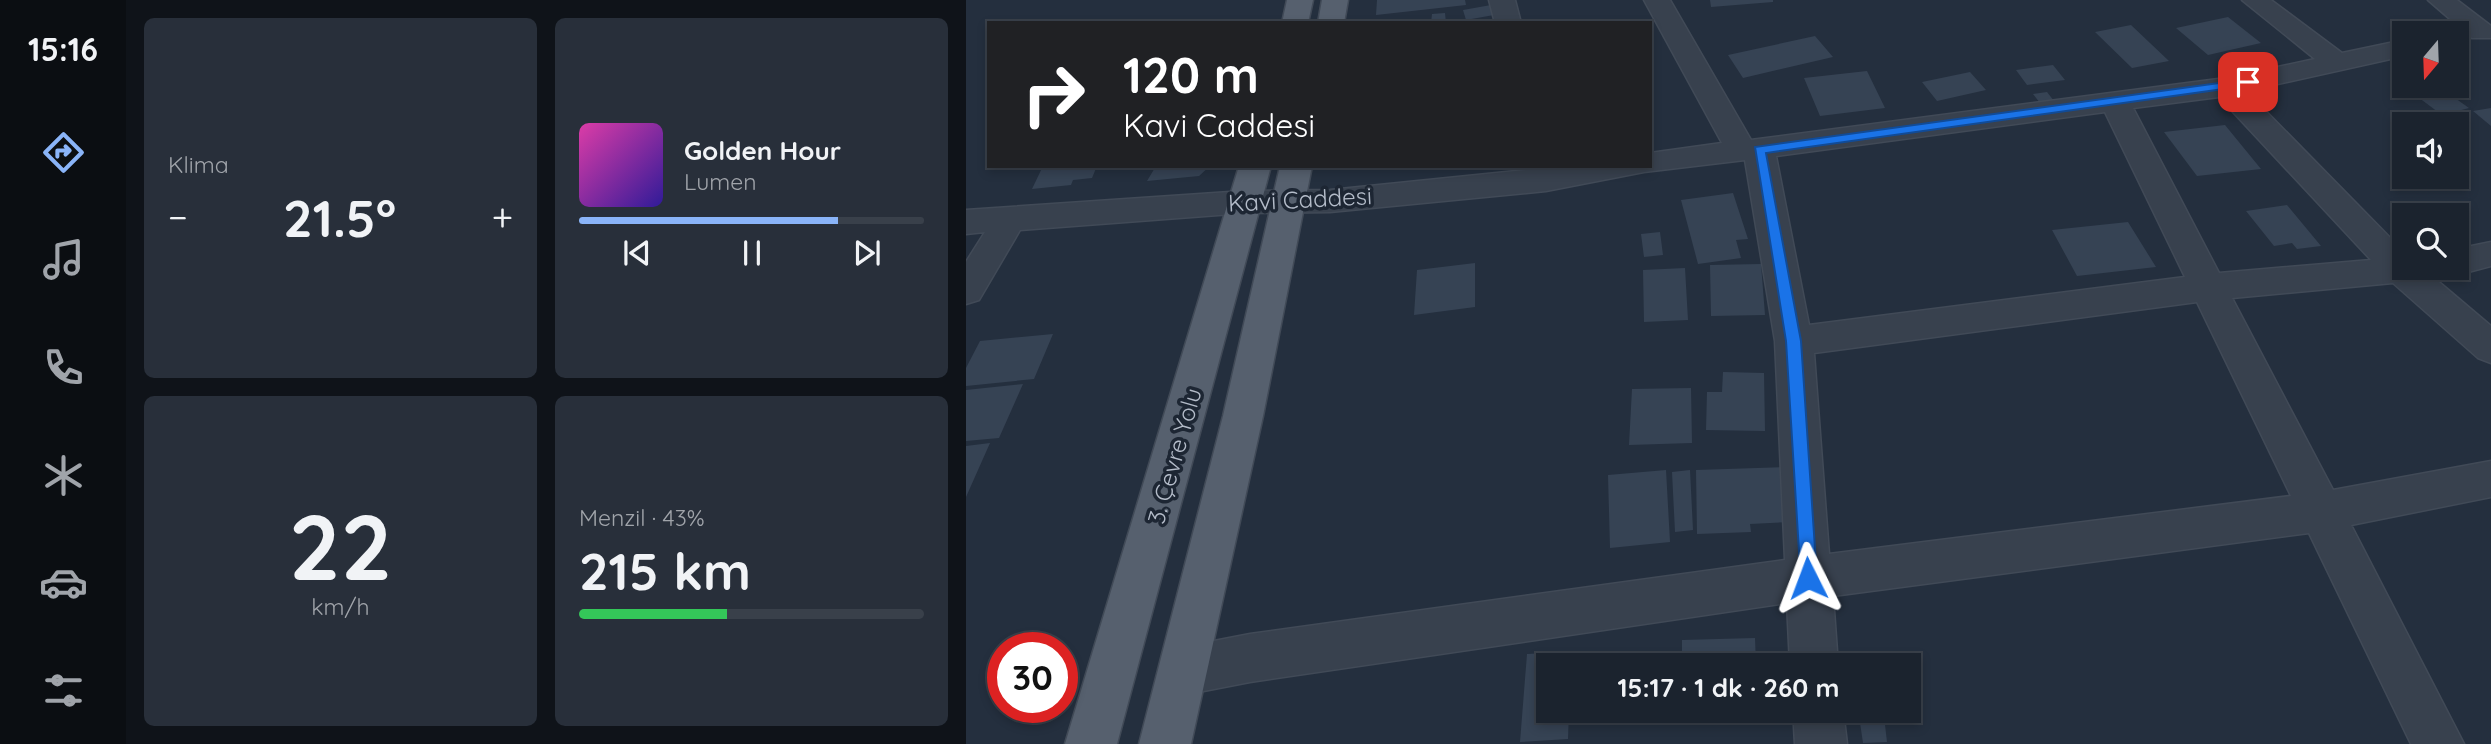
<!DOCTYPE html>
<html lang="tr">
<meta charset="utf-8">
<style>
body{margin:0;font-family:Quicksand,sans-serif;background:#282f3a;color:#f1f3f6;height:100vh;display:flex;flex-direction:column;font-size:26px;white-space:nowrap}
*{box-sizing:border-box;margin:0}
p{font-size:23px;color:#a0a4aa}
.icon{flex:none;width:38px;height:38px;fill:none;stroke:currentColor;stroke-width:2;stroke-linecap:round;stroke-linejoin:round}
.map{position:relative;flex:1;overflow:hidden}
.side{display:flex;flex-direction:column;gap:18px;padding:18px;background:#0f1319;width:840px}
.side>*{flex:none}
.top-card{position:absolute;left:21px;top:21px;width:665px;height:147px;border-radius:0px;box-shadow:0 4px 10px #0003,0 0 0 2px #39404a;background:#202124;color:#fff;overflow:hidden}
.needle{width:46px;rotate:199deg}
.controls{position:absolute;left:1426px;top:21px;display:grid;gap:14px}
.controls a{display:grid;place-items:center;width:77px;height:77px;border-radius:0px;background:#1b232e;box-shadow:0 4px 10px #0003,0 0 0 2px #39404a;font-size:35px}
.speed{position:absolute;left:21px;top:632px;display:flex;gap:14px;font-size:35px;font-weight:700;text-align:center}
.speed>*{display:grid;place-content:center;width:91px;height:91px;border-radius:50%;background:#1b232e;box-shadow:0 4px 10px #0003,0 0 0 2px #39404a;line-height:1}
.speed .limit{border:10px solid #d22;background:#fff;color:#111}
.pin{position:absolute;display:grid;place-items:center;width:60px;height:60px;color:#fff;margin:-30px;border-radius:14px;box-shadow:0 4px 10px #0006}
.me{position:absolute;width:77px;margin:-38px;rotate:357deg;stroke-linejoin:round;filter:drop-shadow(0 0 5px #0008)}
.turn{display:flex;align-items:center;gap:24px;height:147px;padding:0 21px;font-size:32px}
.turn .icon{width:91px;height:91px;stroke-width:2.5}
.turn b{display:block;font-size:49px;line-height:60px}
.big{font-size:52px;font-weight:800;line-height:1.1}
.side .card{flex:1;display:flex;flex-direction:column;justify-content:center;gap:10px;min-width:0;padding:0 24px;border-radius:10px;background:#282f3a}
.side .dial{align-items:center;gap:0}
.dial b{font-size:91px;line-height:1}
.song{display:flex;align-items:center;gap:21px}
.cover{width:84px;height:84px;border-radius:10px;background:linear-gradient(135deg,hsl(320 70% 55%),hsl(250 70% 35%))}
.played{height:7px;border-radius:4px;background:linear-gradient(90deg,#8ab4f8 75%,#39404a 75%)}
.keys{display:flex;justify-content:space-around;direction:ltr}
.heat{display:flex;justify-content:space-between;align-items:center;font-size:38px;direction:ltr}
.charge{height:10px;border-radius:5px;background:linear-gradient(90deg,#34c759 43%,#39404a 0)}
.side .tiles{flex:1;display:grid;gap:18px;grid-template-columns:repeat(2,1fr)}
.trip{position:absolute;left:570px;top:653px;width:385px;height:70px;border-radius:0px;background:#1b232e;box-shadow:0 4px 10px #0003,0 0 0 2px #39404a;font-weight:800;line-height:70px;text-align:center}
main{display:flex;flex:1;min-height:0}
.tabs{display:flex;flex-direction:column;width:126px;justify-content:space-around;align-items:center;background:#0b0e12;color:#a0a4aa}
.tabs .icon{width:49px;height:49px}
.tabs .on{color:#8ab4f8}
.tabs b{font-size:32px;color:#f1f3f6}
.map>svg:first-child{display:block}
.building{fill:#364354}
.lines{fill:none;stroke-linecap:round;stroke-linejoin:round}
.minor-casing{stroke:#414a57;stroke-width:3}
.major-casing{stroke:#414a57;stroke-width:3}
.minor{fill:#38414e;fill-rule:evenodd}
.major{fill:#56606e;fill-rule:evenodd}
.route{fill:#1a73e8;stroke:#114b97;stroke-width:2}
.labels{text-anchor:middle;stroke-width:7;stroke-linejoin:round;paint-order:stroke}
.street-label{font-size:24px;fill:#b4bcc9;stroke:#1d2633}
</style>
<main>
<nav class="tabs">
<b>15:16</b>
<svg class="icon on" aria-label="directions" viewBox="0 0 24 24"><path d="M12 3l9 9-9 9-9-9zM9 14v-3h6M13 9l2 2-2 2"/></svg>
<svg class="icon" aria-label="music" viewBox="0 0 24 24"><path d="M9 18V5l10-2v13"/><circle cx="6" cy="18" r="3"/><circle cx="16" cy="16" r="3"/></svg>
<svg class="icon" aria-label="phone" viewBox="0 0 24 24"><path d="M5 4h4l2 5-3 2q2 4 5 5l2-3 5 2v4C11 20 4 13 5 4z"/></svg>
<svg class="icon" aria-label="climate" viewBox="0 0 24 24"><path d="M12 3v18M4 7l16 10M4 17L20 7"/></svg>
<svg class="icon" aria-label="car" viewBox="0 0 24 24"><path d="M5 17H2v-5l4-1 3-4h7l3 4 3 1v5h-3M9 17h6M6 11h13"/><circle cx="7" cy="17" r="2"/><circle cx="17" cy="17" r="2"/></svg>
<svg class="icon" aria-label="filters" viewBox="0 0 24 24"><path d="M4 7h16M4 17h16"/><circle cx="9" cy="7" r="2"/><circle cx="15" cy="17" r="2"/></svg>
</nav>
<section class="side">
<div class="tiles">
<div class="card"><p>Klima</p>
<div class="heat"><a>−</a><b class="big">21.5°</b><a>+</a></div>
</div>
<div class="card">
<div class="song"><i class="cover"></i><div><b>Golden Hour</b><p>Lumen</p></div></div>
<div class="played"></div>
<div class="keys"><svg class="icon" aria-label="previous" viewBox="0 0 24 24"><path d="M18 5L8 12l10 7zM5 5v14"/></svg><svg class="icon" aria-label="pause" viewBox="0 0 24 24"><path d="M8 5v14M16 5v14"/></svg><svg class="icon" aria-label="next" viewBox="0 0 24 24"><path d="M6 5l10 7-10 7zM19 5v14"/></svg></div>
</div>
<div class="card dial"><b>22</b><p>km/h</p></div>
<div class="card"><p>Menzil · 43%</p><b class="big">215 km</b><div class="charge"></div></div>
</div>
</section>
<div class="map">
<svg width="1525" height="744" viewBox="0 0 1525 744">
<rect width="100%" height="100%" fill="#242f3e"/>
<!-- building -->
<path class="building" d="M411,0h88l1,5 -90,10z
M744,0h63v2l-62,5z
M525,5l3,10 -28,5 -3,-10z
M479,13l1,10h-15l1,-9z
M1262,17l33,26 -53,12 -32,-27z
M1165,25l38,36 -37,7 -37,-36z
M849,36l18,21 -90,21 -15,-23z
M1087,65l12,15 -38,5 -11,-15z
M901,71l18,37 -65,8 -16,-38z
M1004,72l16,18 -49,11 -15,-19z
M1438,78v8h34l31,22 -27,7 -47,-35z
M1081,92l7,9 -14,2 -7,-9z
M1525,108v18l-18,-15z
M1259,125l36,44 -64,7 -33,-44z
M77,166h54l-5,12 -19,2 -2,5 -39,4z
M190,166h54l-11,10 -52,5z
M767,193l15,46 -12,1 5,18 -43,6 -17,-64z
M1321,205l34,41 -24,3 -5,-6 -18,3 -28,-35z
M1162,222l28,45 -79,9 -25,-46z
M694,232l3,23 -19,2 -3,-23z
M509,263v44l-61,8 3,-45z
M795,264l4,51 -54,1 -1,-51z
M719,268l3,52 -44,2 -1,-52z
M87,334l-19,45 -68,7v-18l14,-27z
M757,372l41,1 1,58 -59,-1 1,-38h15z
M57,384l-24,54 -33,3v-51z
M725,388l1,55 -63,2 3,-56z
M24,443l-24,54v-51z
M819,467l5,55 -40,2 1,8 -54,2 -1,-64z
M700,470l4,72 -60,6 -2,-73z
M724,470l3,60 -18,2 -3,-60z
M789,638l1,27h-74v-25z
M601,652v13h-18v45h20l-1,29 -48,3 7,-88z
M715,710h78v9l-78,1z
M893,716h25l3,26 -24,1z"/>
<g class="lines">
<!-- minor casing -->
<g class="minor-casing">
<path id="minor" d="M523,0h26l6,23h-26z
M678,0h26l81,140 475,-62 89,-19 -73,-59h29l71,53 62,-13v16l-158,35 158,161v16h35l-6,9 58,49v37l-13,-5 -85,-75 -161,15 101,192 158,-29v36l-140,28 113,219h-53l-102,-211 -476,63 5,69h-48l-3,-62 -537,79 -67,13 -17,-7 -7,-17 7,-17 17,-7 67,-13 535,-74 -10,-219 -30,-181 -101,12 -98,19 -216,21 -85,1 -225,17 -41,70 -13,4v-42l19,-30 -19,2v-24l279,-19 85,-1 236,-24h84v-13l72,-10zM1253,97l152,163 -152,13 -86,-165zM1139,112l80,165 -376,48 -33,-169zM1231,302l94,194 -462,58 -15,-201z
M1462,0h29l34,26v12h-19z
M1525,242v24l-34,9 -12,-4 -2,-3h14v-19z
M827,710h50l4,34h-52z"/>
</g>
<!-- major casing -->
<g class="major-casing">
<path id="major" d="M321,0h26l-5,23h-26z
M356,0h26l-4,23h-26z
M273,166h32l-154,578h-52z
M314,166h32l-49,250 -72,328h-52l84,-328z"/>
</g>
<!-- minor -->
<use href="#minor" class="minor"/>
<!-- major -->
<use href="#major" class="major"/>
</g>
<!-- route -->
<path class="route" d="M1282,79l6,3 -2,3 -486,68 35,188 16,237 -3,6 -6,3 -7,-3 -15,-243 -31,-194z"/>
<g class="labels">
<!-- street labels -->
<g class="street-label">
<text transform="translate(334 200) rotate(-3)" y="8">Kavi Caddesi</text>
<text transform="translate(209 456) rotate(-74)" y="8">3. Çevre Yolu</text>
</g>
</g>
</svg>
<div class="controls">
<a><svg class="needle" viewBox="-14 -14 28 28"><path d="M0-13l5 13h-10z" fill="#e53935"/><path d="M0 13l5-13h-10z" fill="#a0a4aa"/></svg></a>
<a><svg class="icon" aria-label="sound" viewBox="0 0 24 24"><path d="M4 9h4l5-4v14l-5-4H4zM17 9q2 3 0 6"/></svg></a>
<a><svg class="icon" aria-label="search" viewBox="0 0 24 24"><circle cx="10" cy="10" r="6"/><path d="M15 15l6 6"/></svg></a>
</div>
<div class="speed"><div class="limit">30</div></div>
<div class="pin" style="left:1282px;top:82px;background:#d93025"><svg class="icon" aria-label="arrive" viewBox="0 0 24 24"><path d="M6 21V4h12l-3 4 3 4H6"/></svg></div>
<svg class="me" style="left:842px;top:578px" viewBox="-20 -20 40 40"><path d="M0-17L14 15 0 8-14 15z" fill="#1a73e8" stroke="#fff" stroke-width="4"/></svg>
<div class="trip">15:17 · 1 dk · 260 m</div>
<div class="top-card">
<div class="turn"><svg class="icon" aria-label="right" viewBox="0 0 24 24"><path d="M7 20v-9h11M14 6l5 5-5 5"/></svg><div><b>120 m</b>Kavi Caddesi</div></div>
</div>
</div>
</main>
